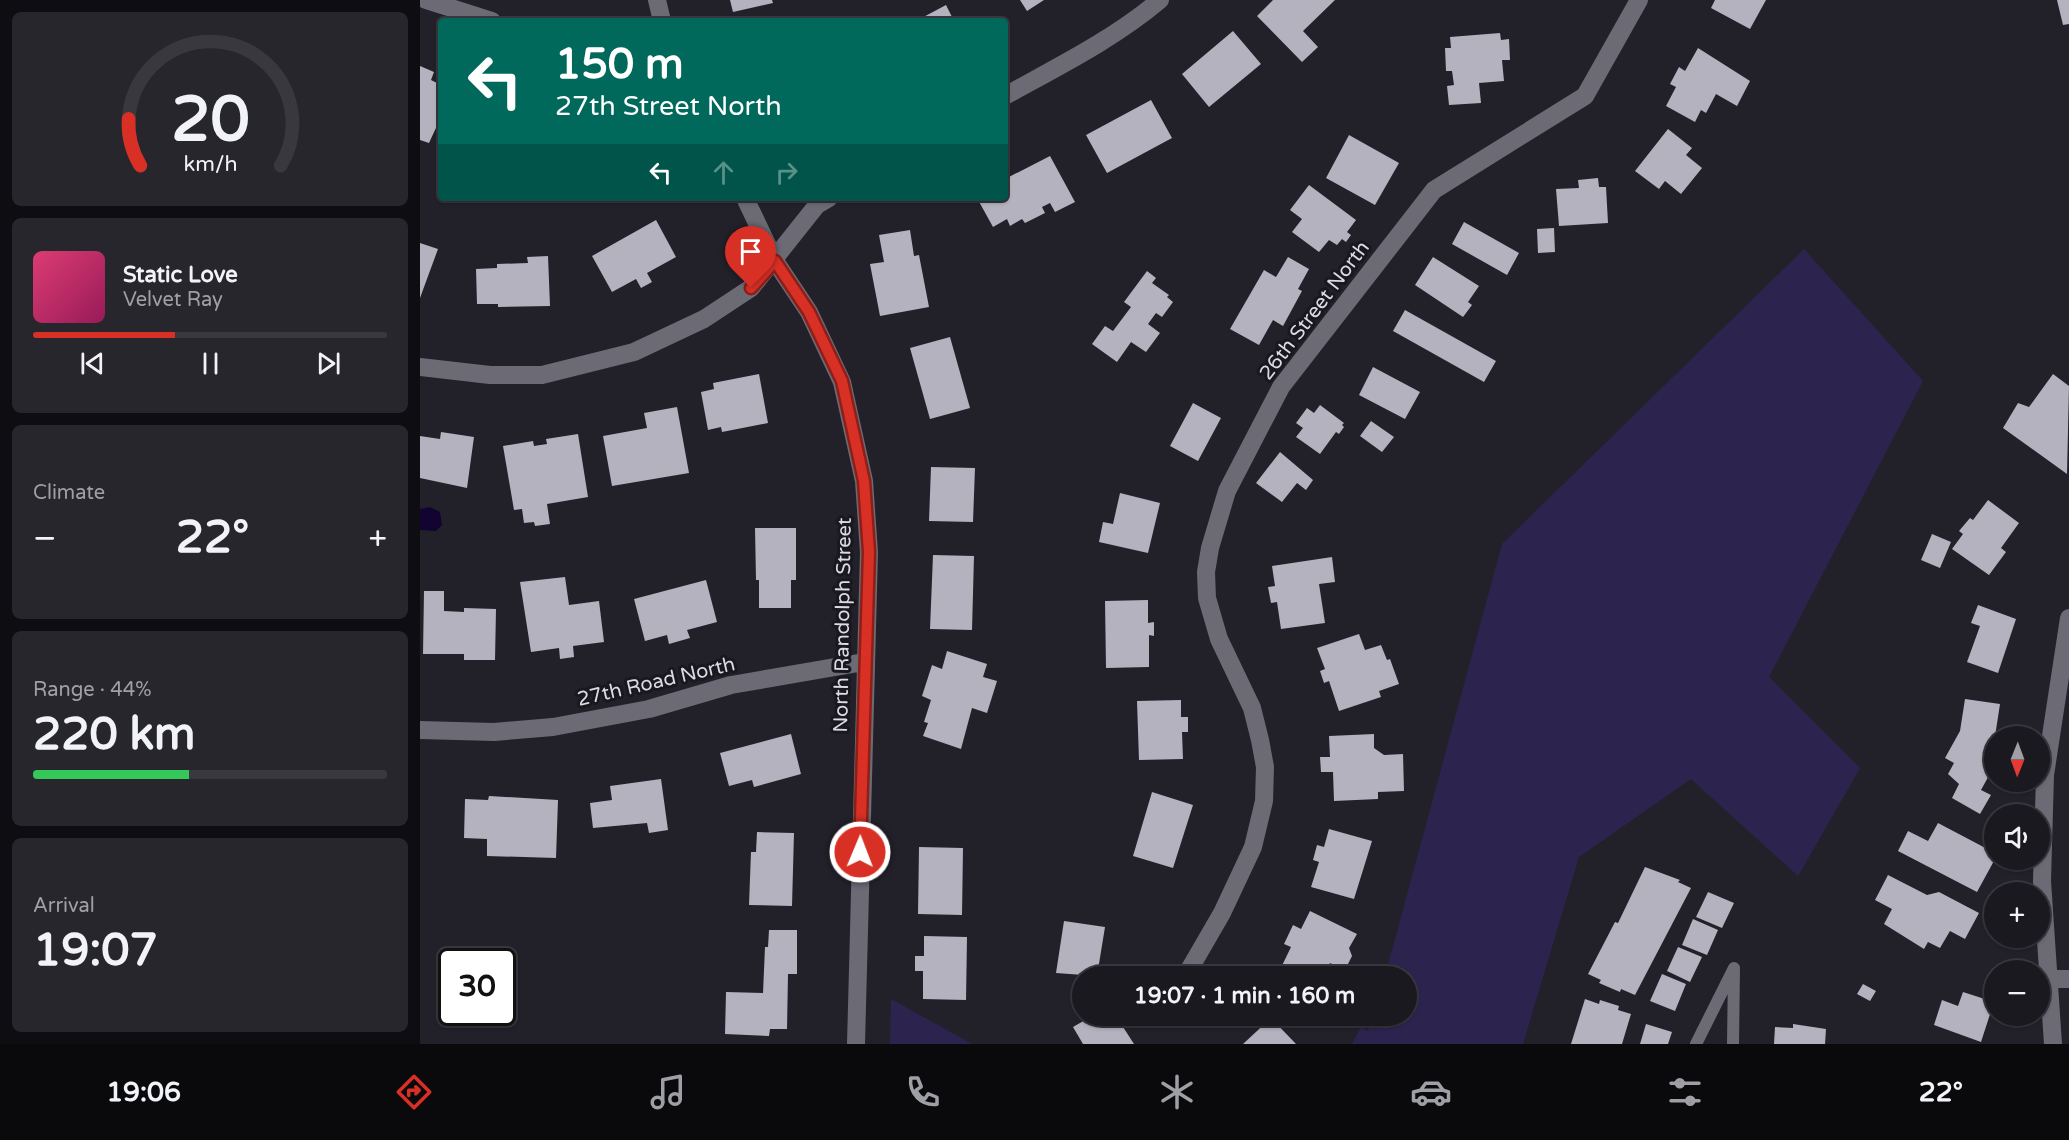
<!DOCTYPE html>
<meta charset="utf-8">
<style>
body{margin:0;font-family:"Varela Round",sans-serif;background:#27262d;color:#f1f3f6;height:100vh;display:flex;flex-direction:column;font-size:22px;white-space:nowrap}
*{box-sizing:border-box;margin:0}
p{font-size:20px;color:#9fa0a5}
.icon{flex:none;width:33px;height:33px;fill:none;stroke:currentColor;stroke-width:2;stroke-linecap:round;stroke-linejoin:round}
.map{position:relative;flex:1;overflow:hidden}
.side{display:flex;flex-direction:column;gap:12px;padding:12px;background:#0e0e12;width:420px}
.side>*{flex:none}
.banner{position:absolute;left:18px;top:18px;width:570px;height:183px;border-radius:6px;box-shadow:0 2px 4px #0004,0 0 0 2px #38383e;background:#00695c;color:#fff;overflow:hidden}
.needle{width:39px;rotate:181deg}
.fabs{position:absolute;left:1564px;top:726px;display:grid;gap:12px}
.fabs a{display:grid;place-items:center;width:66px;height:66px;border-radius:50%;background:#1a1920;box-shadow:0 2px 4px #0004,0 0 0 2px #38383e;font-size:30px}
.speed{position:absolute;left:18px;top:948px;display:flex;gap:12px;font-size:30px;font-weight:700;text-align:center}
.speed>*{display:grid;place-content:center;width:78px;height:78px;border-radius:50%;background:#1a1920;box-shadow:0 2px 4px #0004,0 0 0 2px #38383e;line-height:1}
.speed .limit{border:3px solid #111;border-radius:9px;background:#fff;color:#111}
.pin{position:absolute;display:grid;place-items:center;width:51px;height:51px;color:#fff;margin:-62px -26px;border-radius:50% 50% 50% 0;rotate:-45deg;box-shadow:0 0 6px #0007}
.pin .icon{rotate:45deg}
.me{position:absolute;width:66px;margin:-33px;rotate:1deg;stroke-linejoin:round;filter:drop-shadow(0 0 4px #0008)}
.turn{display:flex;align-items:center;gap:21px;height:126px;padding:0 18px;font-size:27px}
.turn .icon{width:78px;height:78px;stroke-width:2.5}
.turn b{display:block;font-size:42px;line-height:51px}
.lanes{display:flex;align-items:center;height:57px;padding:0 18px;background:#0003;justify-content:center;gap:30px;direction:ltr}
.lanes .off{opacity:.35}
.big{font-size:45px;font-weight:700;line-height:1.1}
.side .tile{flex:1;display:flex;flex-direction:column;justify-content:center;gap:9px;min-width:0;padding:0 21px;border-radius:9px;background:#27262d}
.side .dial{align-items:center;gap:0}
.dial svg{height:156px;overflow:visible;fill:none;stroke:#38383e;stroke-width:7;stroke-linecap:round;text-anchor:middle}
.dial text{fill:#f1f3f6;stroke:none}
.song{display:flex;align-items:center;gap:18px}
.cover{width:72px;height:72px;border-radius:9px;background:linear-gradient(135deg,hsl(340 70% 55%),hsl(330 70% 35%))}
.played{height:6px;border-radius:3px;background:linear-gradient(90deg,#d93025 40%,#38383e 40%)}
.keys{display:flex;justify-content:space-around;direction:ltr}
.heat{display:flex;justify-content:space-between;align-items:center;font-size:33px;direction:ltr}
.charge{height:9px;border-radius:4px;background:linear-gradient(90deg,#34c759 44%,#38383e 0)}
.trip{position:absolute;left:652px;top:966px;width:345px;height:60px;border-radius:30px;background:#1a1920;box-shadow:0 2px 4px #0004,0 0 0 2px #38383e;font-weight:700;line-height:60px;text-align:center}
.dock{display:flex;height:96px;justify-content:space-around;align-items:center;background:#0a0a0d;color:#9fa0a5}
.dock .icon{width:42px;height:42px}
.dock .active{color:#d93025}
.dock b{font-size:27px;color:#f1f3f6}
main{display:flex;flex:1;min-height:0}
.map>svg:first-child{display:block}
.green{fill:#2c244e}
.water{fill:#120331}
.building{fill:#b4b2be}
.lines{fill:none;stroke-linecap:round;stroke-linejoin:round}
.lane{stroke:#6b6a75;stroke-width:12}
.street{stroke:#6b6a75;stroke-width:18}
.route-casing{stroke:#8d1f18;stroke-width:15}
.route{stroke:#d93025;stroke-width:10}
.labels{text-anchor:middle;stroke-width:6;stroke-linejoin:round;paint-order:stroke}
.street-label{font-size:20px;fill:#dbdbe1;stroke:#191820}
</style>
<main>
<section class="side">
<div class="tile dial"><svg viewBox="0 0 100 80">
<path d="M14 69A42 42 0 1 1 86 69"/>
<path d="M14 69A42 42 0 0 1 8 45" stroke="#d93025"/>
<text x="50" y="56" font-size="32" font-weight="700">20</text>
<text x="50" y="72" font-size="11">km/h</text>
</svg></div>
<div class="tile">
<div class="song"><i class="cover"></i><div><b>Static Love</b><p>Velvet Ray</p></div></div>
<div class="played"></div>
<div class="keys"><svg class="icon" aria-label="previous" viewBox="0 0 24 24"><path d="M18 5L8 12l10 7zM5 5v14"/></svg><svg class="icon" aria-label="pause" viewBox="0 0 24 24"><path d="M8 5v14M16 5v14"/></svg><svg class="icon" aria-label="next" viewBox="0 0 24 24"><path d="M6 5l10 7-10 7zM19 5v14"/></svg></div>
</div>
<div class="tile"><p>Climate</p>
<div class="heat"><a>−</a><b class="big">22°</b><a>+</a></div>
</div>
<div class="tile"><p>Range · 44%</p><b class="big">220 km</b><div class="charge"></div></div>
<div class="tile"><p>Arrival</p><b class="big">19:07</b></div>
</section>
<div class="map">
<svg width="1649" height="1044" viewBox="0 0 1649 1044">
<rect width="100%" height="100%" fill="#22212a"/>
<!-- green -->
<path class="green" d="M1384,249l119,132 -154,296 91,91 -62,108 -107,-97 -112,78 -56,187h-171l9,-17 7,4 5,-15h34v-40h-22l117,-432z
M471,999l81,45h-82z"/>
<!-- water -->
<path class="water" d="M10,507l10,5 2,13 -6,6 -16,-1v-21z"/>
<!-- building -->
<path class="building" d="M310,0h42l1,3 -40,9z
M600,0h24l-17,11z
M853,0h62l-32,31 15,16 -16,15 -45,-46z
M1295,0h51l-16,29 -39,-21z
M1637,0h12v24l-6,1z
M526,5l8,16h-38z
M813,31l28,33 -52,43 -27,-33z
M1080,33l1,7 8,-1 1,21h-8l2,21 -25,2 2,20 -32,2 -2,-19 7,-1 -2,-14h-6l-1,-23h6l-1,-11z
M1278,48l52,33 -13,25 -21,-12 -10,19 -5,-3 -6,12 -29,-16 10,-19 -6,-3 9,-17 6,4z
M0,66l14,6 -3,8 10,5v32l-12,26 -9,-3z
M731,100l21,38 -65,35 -21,-38z
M1248,129l24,19 -6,7 16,13 -21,26 -16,-13 -6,8 -24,-18z
M929,135l50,28 -24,42 -49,-27z
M630,156l25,46 -20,10 -5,-9 -8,4 3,6 -20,10 -3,-4 -12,7 -3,-7 -14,8 -16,-29h28v-19z
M1178,178l1,9h7l2,36 -49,3 -3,-37 23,-1 -1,-8z
M889,185l47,35 -9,12 4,3 -5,7 -4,-3 -5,6 -8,-5 -10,12 -27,-20 10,-13 -12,-9z
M236,220l20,37 -29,16 5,9 -11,6 -5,-9 -24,13 -20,-36z
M1044,222l55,31 -12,22 -55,-31z
M1134,228l1,24 -17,1 -1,-24z
M490,230l4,26 5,-1 10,52 -49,9 -10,-52 14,-2 -5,-27z
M0,243l18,6 -18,49z
M128,256l2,50 -52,1v-3h-21l-1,-35 21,-1v-4l31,-1 -1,-6z
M868,257l21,12 -11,20 4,2 -19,35 -10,-6 -14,25 -29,-16 34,-59 12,7z
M1013,257l46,29 -11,16 4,3 -9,12 -48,-32z
M727,271l9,7 -4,5 17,12 -2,2 6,5 -11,15 -6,-4 -8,11 12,9 -14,19 -15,-10 -14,20 -25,-18 13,-18 8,5 18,-24 -7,-5z
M985,310l91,51 -12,21 -91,-51z
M530,337l20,71 -40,11 -20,-71z
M953,367l47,25 -15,27 -46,-24z
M339,374l9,49 -46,9 -1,-5 -13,3 -7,-38 13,-3 -1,-6z
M1633,374l16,12 -2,88 -64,-46 15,-25 11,4z
M773,403l28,15 -23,43 -28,-15z
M900,405l24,18 -2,2 2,2 -5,7 -3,-2 -16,22 -24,-17 7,-9 -7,-5 11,-15 7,5z
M257,407l12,66 -77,13 -9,-50 44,-8 -3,-15z
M951,421l23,16 -12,15 -22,-16z
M21,432l33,5 -7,51 -47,-10v-42l20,3z
M158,434l10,63 -41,7 3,20 -15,2 -1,-4 -10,1 -2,-14 -8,1 -11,-64 30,-5 1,5 13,-2 -1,-5z
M860,452l33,28 -7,10 -9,-7 -15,19 -26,-19z
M511,467l44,1 -2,54 -44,-1z
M700,493l40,10 -12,50 -49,-11 4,-20 10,2z
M1568,500l31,23 -18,25 5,4 -17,23 -37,-26 11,-15 -4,-3 11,-13 3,2z
M335,528h41v52h-5v28h-32v-28h-3z
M1512,534l19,8 -11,26 -19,-8z
M513,555l41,1 -2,74 -42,-1z
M912,557l3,25 -16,2 6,39 -44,6 -4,-27 -6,1 -3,-16 7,-1 -3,-20z
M145,577l4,28 30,-4 5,41 -31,4 1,11 -14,2 -1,-11 -28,4 -11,-70z
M286,580l11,42 -30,8 3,8 -21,6 -2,-9 -22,6 -11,-42z
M4,591h20v20l20,1v-4l32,1 -1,51h-31v-6h-41z
M728,600v23l6,-1v14l-5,-1v32l-43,1 -1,-67z
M1558,605l38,14 -18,54 -31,-11 13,-36 -9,-3z
M939,634l6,16 16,-5 6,15 3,-1 9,25 -20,7 2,6 -42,14 -10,-30 -5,2 -4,-12 5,-2 -8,-21z
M527,651l40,13 -4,13 14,4 -10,32 -15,-5 -11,41 -38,-13 5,-13 -4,-1 7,-22 -9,-4 10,-31 10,4z
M1545,699l35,5 -10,65 2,1 -11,20 10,5 -11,19 -28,-16 7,-14 -11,-10 6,-11 -9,-5 15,-27z
M761,700v17h7v15h-6l1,27 -44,1 -2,-59z
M371,734l10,40 -47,13 -2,-7 -23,6 -9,-33z
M954,734v14l10,7 19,-1 1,37 -26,1v7l-44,2 -1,-29h-12l-1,-15h10l-1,-21z
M241,779l7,51 -19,3 -2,-10 -54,5 -3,-25 22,-3 -2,-14z
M732,792l41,13 -20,63 -40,-12z
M69,796l69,4 -2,58 -69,-2v-17l-23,-1 1,-39 23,1z
M1518,823l57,30v6l-18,33 -79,-41 10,-20 20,10z
M909,829l43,12 -18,58 -43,-12 8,-25 -6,-2 4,-15 7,2z
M337,832l37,1 -2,73 -43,-1 2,-53h5z
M499,847l44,1 -1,67 -44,-1z
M1225,867l35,13 -2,2 13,6 -56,107 -14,-6 -1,3 -21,-9 2,-3 -13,-6 27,-52 3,1z
M1468,875l39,20 12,-3 40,21 -14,26 -15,-8 -10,17 -12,-6 -4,7 -40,-25 8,-15 -17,-9z
M1288,892l26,11 -12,25 -26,-11z
M890,911l47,23 -8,14 3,8 -4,8 -8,4 -10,-5 -3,7 9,6h-59l14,-29 -7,-3 9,-19 8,4z
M1273,919l25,11 -11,25 -25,-10z
M644,921l41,6 -8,49 -41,-3z
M349,930h28v44h-9l-1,55h-17l-1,7 -44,-2 1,-42 37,1 2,-46h3z
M504,936l43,1 -1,63 -43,-1v-28h-8v-15h9z
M1258,947l24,10 -12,25 -23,-11z
M1242,974l24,10 -11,27 -25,-10z
M1443,984l13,7 -6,10 -13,-7z
M1543,992l31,10 -13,40 -47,-17 8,-25 16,6z
M1165,999l14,5 1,-4 19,6 -1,4 13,4 -9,30h-51z
M672,1016h24l18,28h-51l-10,-17z
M851,1018l25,26h-53z
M1226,1024l26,8 -4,12h-28z
M1373,1024l33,5 -1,15h-51l1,-17 18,1z"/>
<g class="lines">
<!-- lane -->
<path class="lane" d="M1276,1044l38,-76 -1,76"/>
<!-- street -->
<path class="street" d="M6,0l66,21
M237,0l5,21
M585,96c52,-29 109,-57 155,-96
M325,198l30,63 34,51 33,70 22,99 5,71 -13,492
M0,367l70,8h52l92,-23 70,-33 47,-31 66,-83 12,-7
M0,730l74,2 59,-5 96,-18 82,-24 133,-23
M769,970l33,-57 31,-66 11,-46 1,-34 -5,-27 -8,-32 -33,-69 -12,-41 -1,-26 4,-24 17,-57 54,-104 153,-197 151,-94 54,-96
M1628,979h21
M1633,1044l-11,-163 3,-106 24,-157"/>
</g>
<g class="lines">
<!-- route casing -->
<g class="route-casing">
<path id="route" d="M331,288l24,-27 34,51 33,69 22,100 5,71 -9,300"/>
</g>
<!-- route -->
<use href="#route" class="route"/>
</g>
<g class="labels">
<!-- street labels -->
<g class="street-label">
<text transform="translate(894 310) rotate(-53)" y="7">26th Street North</text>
<text transform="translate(422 625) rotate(-89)" y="7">North Randolph Street</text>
<text transform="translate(236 681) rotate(-13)" y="7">27th Road North</text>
</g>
</g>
</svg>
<div class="fabs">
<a><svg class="needle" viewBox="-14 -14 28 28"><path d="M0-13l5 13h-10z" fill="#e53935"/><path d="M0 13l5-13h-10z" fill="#9fa0a5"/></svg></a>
<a><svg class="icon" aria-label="sound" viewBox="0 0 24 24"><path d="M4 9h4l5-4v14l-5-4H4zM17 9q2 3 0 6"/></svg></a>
<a>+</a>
<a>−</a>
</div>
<div class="speed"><div class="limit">30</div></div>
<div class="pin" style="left:331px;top:288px;background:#d93025"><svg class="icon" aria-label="arrive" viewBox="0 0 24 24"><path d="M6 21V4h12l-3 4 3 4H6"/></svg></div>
<svg class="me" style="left:440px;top:852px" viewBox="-20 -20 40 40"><circle r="17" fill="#d93025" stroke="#fff" stroke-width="3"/><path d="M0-11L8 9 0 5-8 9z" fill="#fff"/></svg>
<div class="trip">19:07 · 1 min · 160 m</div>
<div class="banner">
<div class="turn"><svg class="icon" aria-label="left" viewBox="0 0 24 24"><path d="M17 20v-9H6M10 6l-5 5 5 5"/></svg><div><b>150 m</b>27th Street North</div></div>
<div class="lanes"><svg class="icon" aria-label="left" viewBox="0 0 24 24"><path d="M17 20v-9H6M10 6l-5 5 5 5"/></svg><svg class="icon off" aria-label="ahead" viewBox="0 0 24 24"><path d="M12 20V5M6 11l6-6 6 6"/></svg><svg class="icon off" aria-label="right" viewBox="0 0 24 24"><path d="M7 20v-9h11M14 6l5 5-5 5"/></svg></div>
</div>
</div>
</main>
<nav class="dock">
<b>19:06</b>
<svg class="icon active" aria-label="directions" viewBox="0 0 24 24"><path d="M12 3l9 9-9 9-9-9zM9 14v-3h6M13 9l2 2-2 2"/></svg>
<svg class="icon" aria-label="music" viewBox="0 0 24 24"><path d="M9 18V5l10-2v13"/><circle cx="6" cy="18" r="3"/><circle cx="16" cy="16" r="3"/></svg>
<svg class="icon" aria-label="phone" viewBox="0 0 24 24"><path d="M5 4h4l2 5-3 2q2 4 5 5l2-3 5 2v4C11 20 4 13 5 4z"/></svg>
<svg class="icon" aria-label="climate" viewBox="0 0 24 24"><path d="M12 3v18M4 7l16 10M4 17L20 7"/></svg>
<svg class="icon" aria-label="car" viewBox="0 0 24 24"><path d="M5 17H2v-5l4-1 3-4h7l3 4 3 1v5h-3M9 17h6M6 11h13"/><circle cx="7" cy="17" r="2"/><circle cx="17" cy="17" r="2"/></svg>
<svg class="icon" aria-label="filters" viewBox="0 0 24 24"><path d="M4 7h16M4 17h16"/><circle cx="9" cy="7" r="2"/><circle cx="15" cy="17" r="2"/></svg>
<b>22°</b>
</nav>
